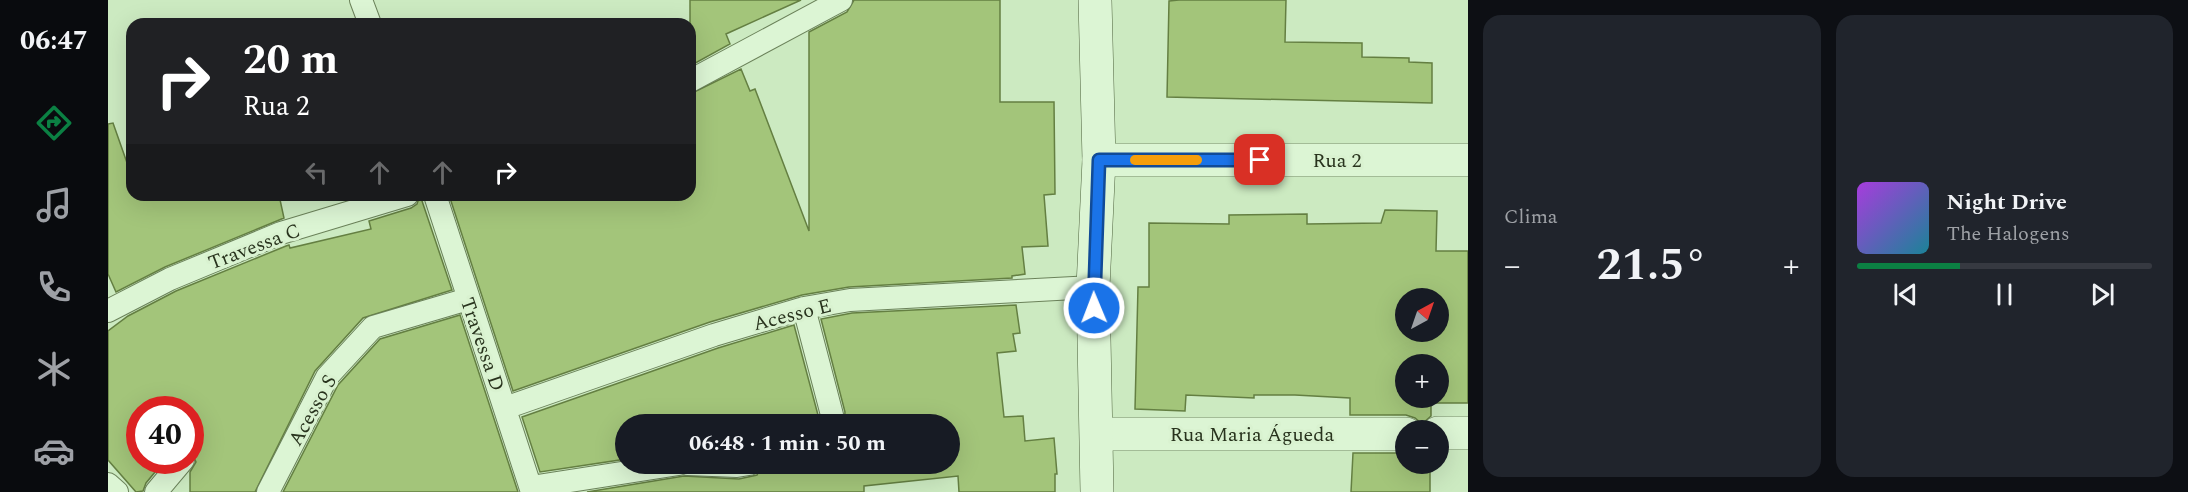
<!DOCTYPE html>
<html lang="pt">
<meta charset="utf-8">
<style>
body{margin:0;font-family:Spectral,serif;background:#20242c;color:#f1f3f6;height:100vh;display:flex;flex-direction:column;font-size:22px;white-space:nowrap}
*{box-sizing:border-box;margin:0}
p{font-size:20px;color:#9ea1a6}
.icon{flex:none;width:33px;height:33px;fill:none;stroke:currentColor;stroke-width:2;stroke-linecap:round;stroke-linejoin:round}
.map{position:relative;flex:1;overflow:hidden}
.side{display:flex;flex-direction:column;gap:15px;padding:15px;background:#0d0f14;width:720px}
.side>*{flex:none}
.banner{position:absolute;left:18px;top:18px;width:570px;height:183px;border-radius:18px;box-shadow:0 6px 24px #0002;background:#202124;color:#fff;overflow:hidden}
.needle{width:39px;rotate:40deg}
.fabs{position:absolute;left:1287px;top:288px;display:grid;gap:12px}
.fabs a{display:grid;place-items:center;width:54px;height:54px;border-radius:50%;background:#171b24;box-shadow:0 6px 24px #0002;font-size:30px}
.speed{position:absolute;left:18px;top:396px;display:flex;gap:12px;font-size:30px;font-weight:700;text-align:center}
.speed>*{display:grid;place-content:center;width:78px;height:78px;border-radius:50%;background:#171b24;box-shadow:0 6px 24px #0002;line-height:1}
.speed .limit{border:9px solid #d22;background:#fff;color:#111}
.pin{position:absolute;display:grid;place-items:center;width:51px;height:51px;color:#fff;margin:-26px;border-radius:12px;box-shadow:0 3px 9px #0006}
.me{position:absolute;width:66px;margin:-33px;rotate:359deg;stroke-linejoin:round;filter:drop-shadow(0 0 4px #0008)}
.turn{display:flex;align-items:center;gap:21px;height:126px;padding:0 18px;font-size:27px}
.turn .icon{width:78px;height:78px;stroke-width:2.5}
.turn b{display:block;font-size:42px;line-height:51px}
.lanes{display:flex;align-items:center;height:57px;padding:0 18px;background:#0003;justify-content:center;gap:30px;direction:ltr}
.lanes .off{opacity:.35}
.big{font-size:45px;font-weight:700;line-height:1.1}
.side .tile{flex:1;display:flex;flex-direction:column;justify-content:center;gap:9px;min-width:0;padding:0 21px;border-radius:18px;background:#20242c}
.song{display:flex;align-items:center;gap:18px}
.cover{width:72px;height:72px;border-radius:9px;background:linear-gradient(135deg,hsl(280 70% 55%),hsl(190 70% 35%))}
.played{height:6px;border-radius:3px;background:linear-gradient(90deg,#0b8043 35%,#363941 35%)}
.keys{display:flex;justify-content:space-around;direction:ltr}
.heat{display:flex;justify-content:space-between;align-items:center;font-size:33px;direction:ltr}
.side .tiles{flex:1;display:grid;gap:15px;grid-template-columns:repeat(2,1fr)}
.trip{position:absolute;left:507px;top:414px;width:345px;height:60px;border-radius:30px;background:#171b24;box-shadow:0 6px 24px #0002;font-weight:700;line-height:60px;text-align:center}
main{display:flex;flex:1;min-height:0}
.tabs{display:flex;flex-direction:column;width:108px;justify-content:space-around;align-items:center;background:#090b0e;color:#9ea1a6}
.tabs .icon{width:42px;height:42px}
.tabs .current{color:#0b8043}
.tabs b{font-size:27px;color:#f1f3f6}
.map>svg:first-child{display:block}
.building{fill:#a3c57a;stroke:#647f42;stroke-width:1.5;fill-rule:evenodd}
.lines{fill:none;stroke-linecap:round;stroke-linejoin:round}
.lane-casing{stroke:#6b825a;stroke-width:24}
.street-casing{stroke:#6b825a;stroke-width:34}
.secondary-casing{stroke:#4f633e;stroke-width:34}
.lane{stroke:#dcf5d4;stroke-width:22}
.street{stroke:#dcf5d4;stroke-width:33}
.secondary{stroke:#dcf5d4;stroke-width:33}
.route-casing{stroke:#114b97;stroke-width:15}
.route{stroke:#1a73e8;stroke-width:10}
.slow{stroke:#f59e0b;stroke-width:10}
.labels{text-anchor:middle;stroke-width:6;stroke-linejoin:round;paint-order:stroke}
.street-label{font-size:20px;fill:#28331d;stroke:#d9f2d0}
</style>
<main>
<nav class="tabs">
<b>06:47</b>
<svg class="icon current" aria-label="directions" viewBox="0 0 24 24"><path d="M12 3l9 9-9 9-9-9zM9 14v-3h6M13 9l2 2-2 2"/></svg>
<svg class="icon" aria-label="music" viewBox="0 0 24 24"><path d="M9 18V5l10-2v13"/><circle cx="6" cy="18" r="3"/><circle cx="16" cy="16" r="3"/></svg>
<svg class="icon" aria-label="phone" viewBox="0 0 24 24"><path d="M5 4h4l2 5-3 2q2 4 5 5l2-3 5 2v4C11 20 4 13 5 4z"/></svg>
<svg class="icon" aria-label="climate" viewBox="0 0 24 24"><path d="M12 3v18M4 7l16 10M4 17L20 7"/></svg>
<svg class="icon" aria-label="car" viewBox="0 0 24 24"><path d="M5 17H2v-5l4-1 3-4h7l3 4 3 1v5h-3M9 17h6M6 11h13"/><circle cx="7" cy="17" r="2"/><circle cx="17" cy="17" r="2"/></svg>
</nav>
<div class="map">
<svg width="1360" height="492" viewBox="0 0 1360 492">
<rect width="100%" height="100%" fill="#cceac1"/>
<!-- building -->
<path class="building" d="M582,0h111l-75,34 4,10 -40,22z
M746,0h146v102h54l1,92 -11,1 4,51 -26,1 3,27 -13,2v2l-163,9 -47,8 -92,27 -197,69 -64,-196h241v-101l51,-25 9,22 5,-2 54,142v-199l38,-20z
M1071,0h107l-1,42 77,1v14l47,1v4l23,1v40l-265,-6 2,-96z
M5,123l19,54v18h147l5,23 -119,49 -49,25 -8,-18v-150z
M312,195l32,95 -89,28 -48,53 -60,121h-65v-20l6,-10 -6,-13v-39h-50v50h25l-19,23 -3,8 -7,1 -28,-32v-129l20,-15 48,-25 110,-45 3,-1 1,3 81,-19 -2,-8 42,-13 6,-4z
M1277,210l52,1 -1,40h32v152h-37v13l-9,8 -7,-6 -9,-3h-56v-17l-55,-3h-41v3l-68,-3 -1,16 -50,-2 3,-122h11v-64l80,1v-9l78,-1v10l74,-1zM1298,298h32v34h-32zM1298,364h32v34h-32z
M908,305l4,28 -7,1 3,17 -19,2 7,64 19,-1 2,25 29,-3 3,36h-2v18h-96l-1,-16 -94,10v6h-277l97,-16 55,3 18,-4 5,-11h188v-40h-106l1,-12 -24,-93 31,-6z
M352,315l58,177h-235l55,-107 42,-46z
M686,325l24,90 -1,9h-191v35l-86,13 -18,-55 196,-69z
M1245,453h53v11h24v28h-79z"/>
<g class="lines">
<!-- lane casing -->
<g class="lane-casing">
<path id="lane" d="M253,0l9,24
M582,81l151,-81
M327,195l97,297
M696,308l28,107 -2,9
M0,311l62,-32 111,-46 126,-38
M397,408l209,-73 90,-27 46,-8 243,-13
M580,464l49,2 12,-2
M0,484l9,8
M423,487l148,-23
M48,492l27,-32
M160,492l59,-115 46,-50 95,-28"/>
</g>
<!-- street casing -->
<g class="street-casing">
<path id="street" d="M991,160h369
M1330,433h30
M990,434h308"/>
</g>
<!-- secondary casing -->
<g class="secondary-casing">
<path id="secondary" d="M987,0l4,160 -6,127 4,205"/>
</g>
<!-- lane -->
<use href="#lane" class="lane"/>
<!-- street -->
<use href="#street" class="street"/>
<!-- secondary -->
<use href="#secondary" class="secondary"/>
</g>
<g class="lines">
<!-- route casing -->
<g class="route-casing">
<path id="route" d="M986,308l5,-148h161"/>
</g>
<!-- route -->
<use href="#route" class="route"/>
<!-- slow -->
<path class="slow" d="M1027,160h62"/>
</g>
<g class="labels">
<!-- street labels -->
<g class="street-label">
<text x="1229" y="167">Rua 2</text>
<text transform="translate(146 246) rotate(-21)" y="7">Travessa C</text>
<text transform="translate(684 314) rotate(-14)" y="7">Acesso E</text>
<text transform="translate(375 344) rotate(71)" y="7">Travessa D</text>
<text transform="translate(204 410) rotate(-61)" y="7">Acesso S</text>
<text x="1144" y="441">Rua Maria Águeda</text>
</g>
</g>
</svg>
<div class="fabs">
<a><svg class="needle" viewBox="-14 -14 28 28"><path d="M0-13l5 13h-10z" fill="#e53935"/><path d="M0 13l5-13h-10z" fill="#9ea1a6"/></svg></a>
<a>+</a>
<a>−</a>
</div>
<div class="speed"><div class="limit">40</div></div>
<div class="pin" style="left:1152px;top:160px;background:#d93025"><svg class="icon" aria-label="arrive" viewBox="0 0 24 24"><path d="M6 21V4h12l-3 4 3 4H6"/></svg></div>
<svg class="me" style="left:986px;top:308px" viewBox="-20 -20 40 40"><circle r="17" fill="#1a73e8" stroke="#fff" stroke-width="3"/><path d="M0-11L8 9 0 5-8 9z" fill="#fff"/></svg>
<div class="trip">06:48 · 1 min · 50 m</div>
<div class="banner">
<div class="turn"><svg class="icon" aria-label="right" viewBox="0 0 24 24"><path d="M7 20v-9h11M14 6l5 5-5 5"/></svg><div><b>20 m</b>Rua 2</div></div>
<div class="lanes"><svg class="icon off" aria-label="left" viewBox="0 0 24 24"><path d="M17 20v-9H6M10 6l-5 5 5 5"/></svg><svg class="icon off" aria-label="ahead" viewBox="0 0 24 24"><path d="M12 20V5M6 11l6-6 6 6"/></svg><svg class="icon off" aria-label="ahead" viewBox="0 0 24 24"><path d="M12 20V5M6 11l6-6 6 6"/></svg><svg class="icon" aria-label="right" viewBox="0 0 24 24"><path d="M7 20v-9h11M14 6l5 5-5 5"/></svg></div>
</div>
</div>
<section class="side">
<div class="tiles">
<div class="tile"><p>Clima</p>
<div class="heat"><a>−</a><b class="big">21.5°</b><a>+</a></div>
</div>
<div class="tile">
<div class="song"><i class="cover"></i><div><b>Night Drive</b><p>The Halogens</p></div></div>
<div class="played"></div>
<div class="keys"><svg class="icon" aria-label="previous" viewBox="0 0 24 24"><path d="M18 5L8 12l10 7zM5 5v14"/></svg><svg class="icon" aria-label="pause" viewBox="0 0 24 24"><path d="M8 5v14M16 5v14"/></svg><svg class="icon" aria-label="next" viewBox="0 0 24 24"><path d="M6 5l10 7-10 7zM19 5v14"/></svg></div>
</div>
</div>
</section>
</main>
